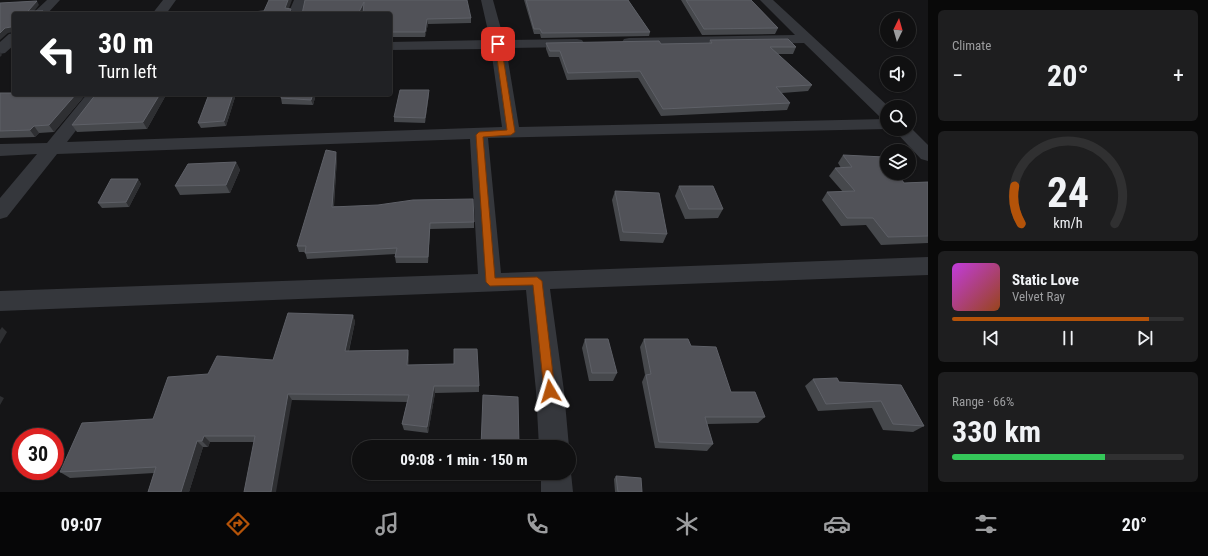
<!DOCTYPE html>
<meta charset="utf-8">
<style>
body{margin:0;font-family:"Roboto Condensed",sans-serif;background:#1e1e1f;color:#f1f3f6;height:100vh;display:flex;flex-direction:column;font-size:15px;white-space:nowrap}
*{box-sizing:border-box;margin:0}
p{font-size:13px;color:#9c9d9f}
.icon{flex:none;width:22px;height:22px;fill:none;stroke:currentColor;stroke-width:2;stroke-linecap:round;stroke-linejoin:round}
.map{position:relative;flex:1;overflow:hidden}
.side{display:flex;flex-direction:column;gap:10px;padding:10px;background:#090909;width:280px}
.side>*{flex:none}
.top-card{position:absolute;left:12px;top:12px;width:380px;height:84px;border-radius:4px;box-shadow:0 1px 3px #0004,0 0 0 1px #303031;background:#202124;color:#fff;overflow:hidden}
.needle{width:26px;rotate:5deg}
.controls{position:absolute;left:880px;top:12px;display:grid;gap:8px}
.controls a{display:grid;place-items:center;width:36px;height:36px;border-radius:50%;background:#101011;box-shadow:0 1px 3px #0004,0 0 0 1px #303031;font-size:20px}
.speed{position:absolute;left:12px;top:428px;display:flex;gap:8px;font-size:20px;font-weight:700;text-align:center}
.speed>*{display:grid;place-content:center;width:52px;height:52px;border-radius:50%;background:#101011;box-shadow:0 1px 3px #0004,0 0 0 1px #303031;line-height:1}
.speed .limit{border:6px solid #d22;background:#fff;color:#111}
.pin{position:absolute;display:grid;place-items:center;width:34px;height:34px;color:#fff;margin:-17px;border-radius:8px;box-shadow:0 2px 6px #0006}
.me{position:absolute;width:44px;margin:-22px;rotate:353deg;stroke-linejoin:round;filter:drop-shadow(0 0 3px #0008)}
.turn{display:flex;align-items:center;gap:14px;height:84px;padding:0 20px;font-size:18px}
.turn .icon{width:52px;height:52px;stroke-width:2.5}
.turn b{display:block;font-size:28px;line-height:34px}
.big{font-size:30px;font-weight:700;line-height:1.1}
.side .tile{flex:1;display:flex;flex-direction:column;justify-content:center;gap:6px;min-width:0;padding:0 14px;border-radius:6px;background:#1e1e1f}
.side .dial{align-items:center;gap:0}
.dial svg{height:104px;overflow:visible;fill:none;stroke:#303031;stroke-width:7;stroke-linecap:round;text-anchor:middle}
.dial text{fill:#f1f3f6;stroke:none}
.song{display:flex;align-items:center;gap:12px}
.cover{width:48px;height:48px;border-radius:6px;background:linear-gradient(135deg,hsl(290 70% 55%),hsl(20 70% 35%))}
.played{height:4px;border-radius:2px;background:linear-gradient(90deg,#b45309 85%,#303031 85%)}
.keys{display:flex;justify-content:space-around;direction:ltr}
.heat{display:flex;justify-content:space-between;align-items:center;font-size:22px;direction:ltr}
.charge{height:6px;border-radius:3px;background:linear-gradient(90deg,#34c759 66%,#303031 0)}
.trip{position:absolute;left:352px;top:440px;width:224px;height:40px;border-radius:20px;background:#101011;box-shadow:0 1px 3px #0004,0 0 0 1px #303031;font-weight:700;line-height:40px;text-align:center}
.menu{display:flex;height:64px;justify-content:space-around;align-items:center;background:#060607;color:#9c9d9f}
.menu .icon{width:28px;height:28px}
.menu .on{color:#b45309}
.menu b{font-size:18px;color:#f1f3f6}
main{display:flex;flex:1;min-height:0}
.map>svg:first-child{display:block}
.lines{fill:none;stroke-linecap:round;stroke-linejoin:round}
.minor{fill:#35373c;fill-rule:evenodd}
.wall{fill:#46484c}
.shaded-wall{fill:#2e2f32}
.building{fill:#515258;stroke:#5e6067}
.route{fill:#b45309;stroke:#753606}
</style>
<main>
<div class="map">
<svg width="928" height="492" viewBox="0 0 928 492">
<rect width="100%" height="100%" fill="#151517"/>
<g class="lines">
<!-- minor -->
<path class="minor" d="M47,0h13l-13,14h-15z
M163,0h13l-10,14h-14z
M294,0h12l-4,14h-14z
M481,0h12l11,40 73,-1 5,1 2,3 -2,3 -5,1 -71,1 13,79 367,-8 -5,-1 -77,-75 -175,3 -5,-1 -2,-3 2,-3 5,-1 166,-3 -35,-35h13l116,107h-2v22l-399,9 13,135 427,-16v18l-378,14 14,102 5,56h-30l-3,-56 -10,-101 -526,21v-20l478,-17 -8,-135 -413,15 -50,63 -7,2v-21l37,-44 -37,2v-12l47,-1 40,-49h17l-37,48 435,-15 -11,-78 -101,1v-8l100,-2z
M14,33v12l-9,8 -5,1v-12l9,-8z
M909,126l19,19v16l-7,-2 -28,-30h16z
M569,467l2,6 2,19h-32v-19h28z"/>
</g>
<!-- wall -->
<path class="wall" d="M305,0l166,18v5l-43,1 -3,13h-35v-23l-27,-3z
M524,0h104l22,32 -1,4 -108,2 -1,-4h-6z
M681,0h70l27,28 -3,6 -73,1z
M710,40l86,7 -3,7h-16l35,31 -4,6 -26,2 8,10 -3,7 -126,6 -23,-38 -71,2 -8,-23h-10l-3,-8v-6l115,1 48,-1z
M0,93l14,1h72l-32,38 -15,1 -4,4 -35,1z
M96,94h70v1l-19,34 -70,3 -5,-7z
M236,94l-10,32 -25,2 -3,-5z
M282,94h34l-3,11 -31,-1 -1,-6z
M429,94l-4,29 -31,-1v-5z
M843,155l61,28 24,-1v61l-47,2 -15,-20 -25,1 -19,-26 5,-8h16l-14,-16 6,-8h6l-3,-5z
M337,158l-3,48 140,16v6l-44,1 -2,34h-32l-1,-6 1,-3 -89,5 -2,-7h-6l-2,-6z
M236,162l4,8 -10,23 -50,2 -5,-9z
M138,179l3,5 -12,23 -27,1 -4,-5z
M679,186l44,23 -5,9 -33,1 -10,-23z
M615,191l52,43 -4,9 -43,-2 -8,-41z
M353,315l2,7 -6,29 59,-1 1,7 -1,8 71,21v6l-44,1 -7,40 -24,-3 -2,-6 5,-22 -115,-2 -38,42h-44l-2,5h-5l-14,45h-41l6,-19 -84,5 -10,-6 93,-53 55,-45 65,-14z
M585,339l32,34 -4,8h-24l-7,-33z
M644,339l87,53 34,25 -7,6 -51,1 6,20 -6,7 -52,-3 -13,-66 3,-7 -5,-28z
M813,379l26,3 62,3 23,41 -11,6 -30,-2 -11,-22 -54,3 -13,-25z
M616,476l26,16h-27l-1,-13z"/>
<!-- shaded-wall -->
<path class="shaded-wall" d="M288,0h4l-5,14 -2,-6z
M37,1l2,4 -7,9 -4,-3z
M364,2l1,5 -3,7h-4z
M291,9l2,5h-4z
M43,11l1,3h-5z
M427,19l1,5 -3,13v-5z
M11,27l3,5 -6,1 -8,7v-7l5,-5z
M0,52l2,3 -2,2z
M429,90v4l-4,29v-5z
M76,94h10l-32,38 -5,-7z
M160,94h6v1l-19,34 -4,-7z
M233,94h3l-10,32 -2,-5z
M313,94h3l-3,11 -2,-5z
M34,126l5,7 -4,4 -5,-7z
M336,152l1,6 -4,55 -1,-6z
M236,162l4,8 -10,23 -4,-8z
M138,179l3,5 -12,23 -3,-5z
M430,223v6l-2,34v-6z
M353,315l2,7 -8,36 -2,-7z
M2,327l5,5 -7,12v-14z
M408,350l1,7 -1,15 -1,-7z
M434,386l1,7 -7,40 -1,-6z
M288,394l4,6 -16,92h-5z
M0,396l4,2 -4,7z
M204,436l6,6 -2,5 -6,-6z
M197,441l6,6 -14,45h-8z"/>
<!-- building -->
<path class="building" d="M269,0h19l-3,8 6,1 -2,5h-129l2,-2 78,1 24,-2z
M305,0h162l4,18 -44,1 -2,13h-35v-18h-27l1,-12 -6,12h-56z
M526,0h102l22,32 -108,1 -2,-4h-6z
M686,0h65l27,28 -74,1z
M37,1l-9,10h15l-4,3h-25v23l-2,1 1,-9 -2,-2 -6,1 -5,5v-30z
M788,39l8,8h-26l42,38 -36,2 14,16 -127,6 -23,-38 -72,2 -8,-22h-10l-4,-8 113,-2 2,3 51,-1 -2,-3z
M400,90h29l-4,28 -31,-1z
M0,93h14v1h62l-27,31 -15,1 -4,4 -30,1z
M96,94h64l-17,28 -71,3z
M209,94h24l-9,27 -26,2z
M282,94h31l-2,6 -30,-2z
M326,150l10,2 -4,55 46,-2 35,-5 60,-1 1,23 -44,1 -2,34h-33l2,-9 -92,5 1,-7h-9z
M843,155l41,2 3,3v13h10l7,10 24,-1v54l-40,1 -15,-19h-26l-20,-26 28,-1 -20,-23 17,-1z
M236,162l-10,23 -51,1 13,-22z
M111,179h27l-12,23 -28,1z
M679,186h34l10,23h-34z
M615,191l44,2 8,41 -44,-2z
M288,313l65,2 -8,36 63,-1 -1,15 47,-1v-15h23l2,37h-45l-7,41 -25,-3 7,-29 -121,-1 -17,98h-27l11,-56h-51l-2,5h-5l-16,51h-33l8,-25 -96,5 22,-49 71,-4 15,-42 40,-3 9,-18 56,4z
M585,339h23l9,34h-25z
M644,339h44l3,7 25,1 15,45h24l10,25h-60l8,27 -54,-2 -13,-67 5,-1z
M837,378l2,4 62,3 23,41 -31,-2 -12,-23 -55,3 -13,-25z
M483,395l35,2 1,50h-38z
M616,476l25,2 1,14h-24z"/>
<!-- route -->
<path class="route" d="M498,43l3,1 14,88 -4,3 -28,2 12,141 42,-1 5,4 13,110 -1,4 -4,2 -4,-2 -2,-4 -11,-106 -43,1 -4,-4 -10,-147 3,-3 28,-2 -12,-86z"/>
</svg>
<div class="controls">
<a><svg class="needle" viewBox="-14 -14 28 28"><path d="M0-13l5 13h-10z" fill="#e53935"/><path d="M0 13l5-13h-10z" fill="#9c9d9f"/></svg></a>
<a><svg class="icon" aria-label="sound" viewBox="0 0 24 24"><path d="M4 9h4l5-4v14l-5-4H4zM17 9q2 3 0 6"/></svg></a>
<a><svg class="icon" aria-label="search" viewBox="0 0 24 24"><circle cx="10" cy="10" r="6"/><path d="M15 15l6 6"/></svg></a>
<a><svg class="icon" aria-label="layers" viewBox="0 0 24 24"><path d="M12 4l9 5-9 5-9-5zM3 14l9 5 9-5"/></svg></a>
</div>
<div class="speed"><div class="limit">30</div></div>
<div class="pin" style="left:498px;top:44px;background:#d93025"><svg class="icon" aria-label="arrive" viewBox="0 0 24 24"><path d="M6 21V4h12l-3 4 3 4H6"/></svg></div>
<svg class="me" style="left:550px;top:391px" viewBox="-20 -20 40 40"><path d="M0-17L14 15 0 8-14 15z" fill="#b45309" stroke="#fff" stroke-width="4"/></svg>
<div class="trip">09:08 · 1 min · 150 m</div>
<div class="top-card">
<div class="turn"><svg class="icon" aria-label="left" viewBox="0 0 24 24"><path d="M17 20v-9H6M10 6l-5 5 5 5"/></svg><div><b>30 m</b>Turn left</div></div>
</div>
</div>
<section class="side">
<div class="tile"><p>Climate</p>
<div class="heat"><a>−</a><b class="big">20°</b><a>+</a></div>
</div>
<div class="tile dial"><svg viewBox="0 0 100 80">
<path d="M14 69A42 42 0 1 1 86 69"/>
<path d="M14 69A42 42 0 0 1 9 40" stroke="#b45309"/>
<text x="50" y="56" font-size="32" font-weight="700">24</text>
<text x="50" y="72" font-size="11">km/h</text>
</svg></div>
<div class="tile">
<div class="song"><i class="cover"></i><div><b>Static Love</b><p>Velvet Ray</p></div></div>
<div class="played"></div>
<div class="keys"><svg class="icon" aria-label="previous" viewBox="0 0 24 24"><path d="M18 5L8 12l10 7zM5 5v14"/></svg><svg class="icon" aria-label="pause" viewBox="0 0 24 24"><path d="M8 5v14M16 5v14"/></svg><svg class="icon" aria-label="next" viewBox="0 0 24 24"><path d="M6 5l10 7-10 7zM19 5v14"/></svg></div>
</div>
<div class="tile"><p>Range · 66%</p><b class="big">330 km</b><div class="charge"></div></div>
</section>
</main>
<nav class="menu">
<b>09:07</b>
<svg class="icon on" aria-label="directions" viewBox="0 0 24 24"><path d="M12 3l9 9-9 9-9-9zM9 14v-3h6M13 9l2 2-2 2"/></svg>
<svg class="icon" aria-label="music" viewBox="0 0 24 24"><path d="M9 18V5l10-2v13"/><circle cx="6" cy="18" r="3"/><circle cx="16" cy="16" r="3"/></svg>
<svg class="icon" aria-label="phone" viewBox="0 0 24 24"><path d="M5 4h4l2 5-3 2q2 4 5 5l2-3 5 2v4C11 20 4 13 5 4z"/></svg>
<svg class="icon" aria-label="climate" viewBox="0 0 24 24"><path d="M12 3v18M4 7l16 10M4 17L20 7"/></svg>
<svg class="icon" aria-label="car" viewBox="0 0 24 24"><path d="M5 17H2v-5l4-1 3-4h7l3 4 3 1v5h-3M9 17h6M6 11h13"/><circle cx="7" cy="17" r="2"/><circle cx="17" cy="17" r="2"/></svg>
<svg class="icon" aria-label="filters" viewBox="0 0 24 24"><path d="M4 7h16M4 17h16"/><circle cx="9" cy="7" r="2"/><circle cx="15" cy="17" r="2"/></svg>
<b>20°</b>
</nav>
